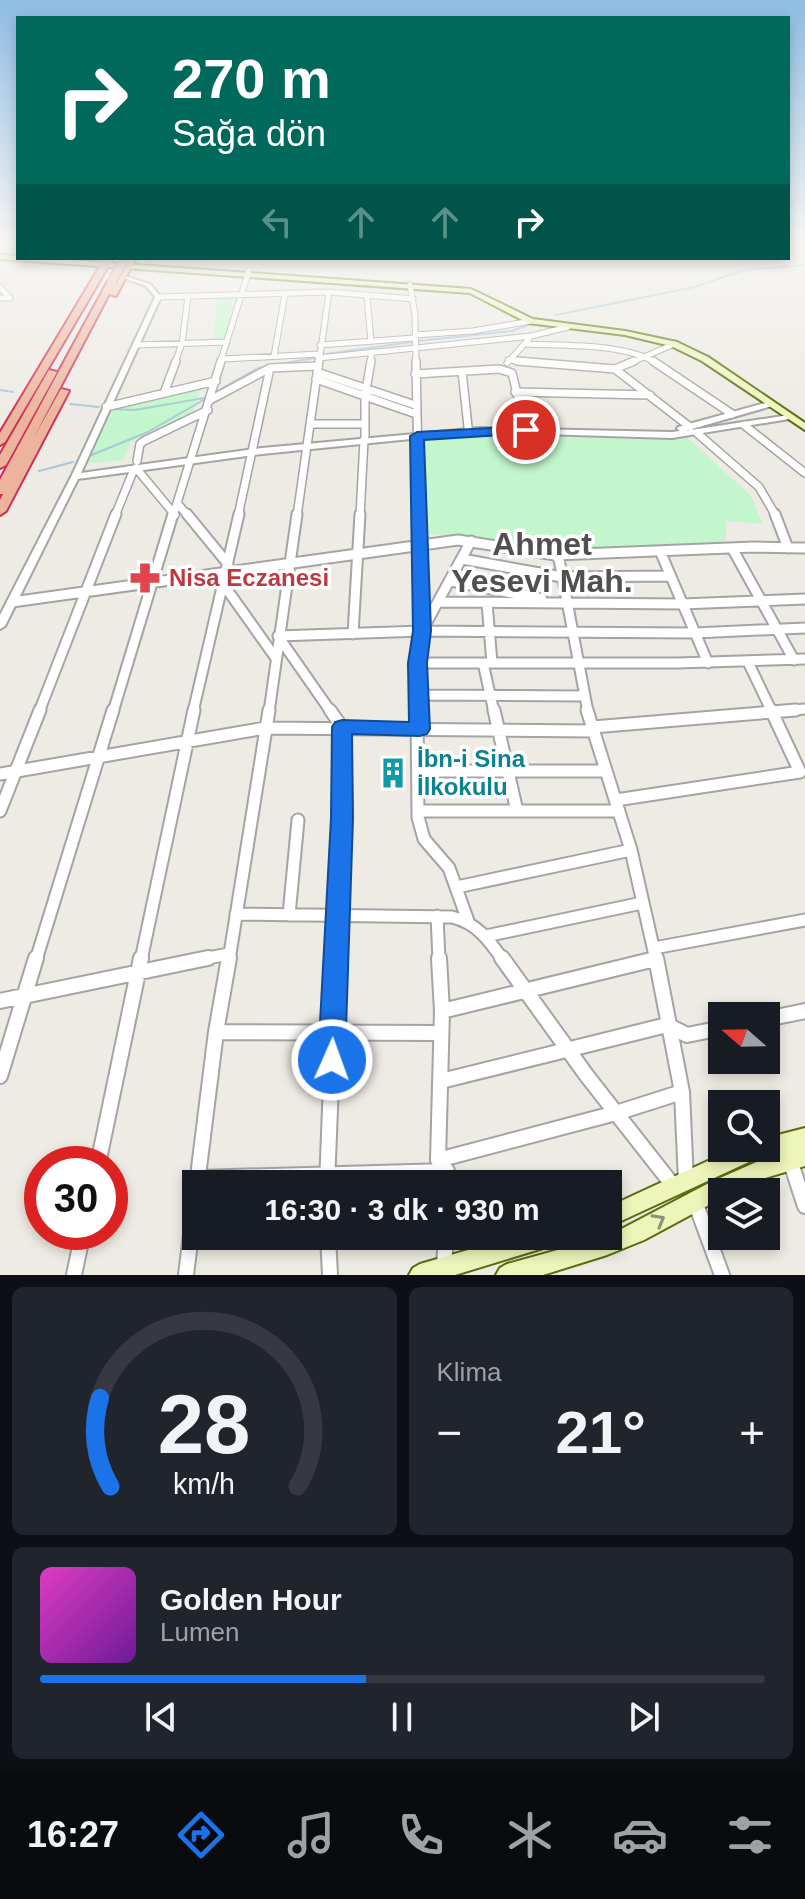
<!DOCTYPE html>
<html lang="tr">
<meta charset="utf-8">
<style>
body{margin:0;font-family:Helvetica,sans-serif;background:#20242c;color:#f1f3f6;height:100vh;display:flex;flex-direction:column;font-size:30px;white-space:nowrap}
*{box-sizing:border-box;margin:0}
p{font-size:26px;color:#9ea1a6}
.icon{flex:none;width:44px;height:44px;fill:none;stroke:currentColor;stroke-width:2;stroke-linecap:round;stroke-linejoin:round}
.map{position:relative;height:1275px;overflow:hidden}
.panel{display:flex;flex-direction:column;gap:12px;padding:12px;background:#0d0f14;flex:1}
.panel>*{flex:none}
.banner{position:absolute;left:16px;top:16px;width:774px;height:244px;border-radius:0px;box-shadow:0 4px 12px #0003;background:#00695c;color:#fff;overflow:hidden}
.needle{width:52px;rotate:290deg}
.controls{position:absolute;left:708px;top:1002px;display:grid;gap:16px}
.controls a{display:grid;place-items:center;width:72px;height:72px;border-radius:0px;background:#171b24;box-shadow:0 4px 12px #0003;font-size:40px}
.speed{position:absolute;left:24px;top:1146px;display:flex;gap:16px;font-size:40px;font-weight:700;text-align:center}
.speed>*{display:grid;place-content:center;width:104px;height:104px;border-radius:50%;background:#171b24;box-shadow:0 4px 12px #0003;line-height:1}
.speed .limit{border:12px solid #d22;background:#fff;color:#111}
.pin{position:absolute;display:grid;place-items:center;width:68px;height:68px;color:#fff;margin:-34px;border:4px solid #fff;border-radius:50%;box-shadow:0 2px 8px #0007}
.me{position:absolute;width:88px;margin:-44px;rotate:2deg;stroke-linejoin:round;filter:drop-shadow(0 0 6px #0008)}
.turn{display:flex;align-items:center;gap:28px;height:168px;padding:0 24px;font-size:36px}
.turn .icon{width:104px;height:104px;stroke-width:2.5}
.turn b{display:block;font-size:56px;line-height:68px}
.lanes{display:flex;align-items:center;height:76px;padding:0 24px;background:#0003;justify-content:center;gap:40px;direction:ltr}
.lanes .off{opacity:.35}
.big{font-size:60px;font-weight:600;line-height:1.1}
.panel .tile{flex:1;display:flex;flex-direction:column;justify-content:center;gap:12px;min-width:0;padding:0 28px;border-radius:12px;background:#20242c}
.panel .dial{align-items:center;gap:0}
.dial svg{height:208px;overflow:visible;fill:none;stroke:#363941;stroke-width:7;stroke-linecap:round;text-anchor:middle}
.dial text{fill:#f1f3f6;stroke:none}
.song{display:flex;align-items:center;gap:24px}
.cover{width:96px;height:96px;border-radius:12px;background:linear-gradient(135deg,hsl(310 70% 55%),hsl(280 70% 35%))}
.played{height:8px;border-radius:4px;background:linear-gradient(90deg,#1a73e8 45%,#363941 45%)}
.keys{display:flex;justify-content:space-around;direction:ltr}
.heat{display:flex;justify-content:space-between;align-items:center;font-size:44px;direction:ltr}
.panel .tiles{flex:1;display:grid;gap:12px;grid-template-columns:1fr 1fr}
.tile:last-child{grid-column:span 2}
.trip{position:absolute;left:182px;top:1170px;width:440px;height:80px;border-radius:0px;background:#171b24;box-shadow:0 4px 12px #0003;font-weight:600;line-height:80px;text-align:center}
.dock{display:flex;height:128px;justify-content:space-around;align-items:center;background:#090b0e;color:#9ea1a6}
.dock .icon{width:56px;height:56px}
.dock .selected{color:#1a73e8}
.dock b{font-size:36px;color:#f1f3f6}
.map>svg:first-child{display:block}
.park{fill:#c3f6cc}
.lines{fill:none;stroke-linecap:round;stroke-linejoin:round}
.stream{stroke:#a7c9d9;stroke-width:2}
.minor-far4-casing{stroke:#a4a4a4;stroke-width:7}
.minor-far3-casing{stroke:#a4a4a4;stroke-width:10}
.minor-far2-casing{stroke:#a4a4a4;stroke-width:13}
.minor-far1-casing{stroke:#a4a4a4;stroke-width:15}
.minor-casing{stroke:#a4a4a4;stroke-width:18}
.tertiary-casing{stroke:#a4a4a4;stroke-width:4}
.secondary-casing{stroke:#5a6d0c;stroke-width:4}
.trunk-casing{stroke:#ce2f57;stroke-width:4}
.minor-far4{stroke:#fff;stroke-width:5}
.minor-far3{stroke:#fff;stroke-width:7}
.minor-far2{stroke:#fff;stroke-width:9}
.minor-far1{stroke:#fff;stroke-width:11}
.minor{stroke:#fff;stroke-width:14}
.tertiary{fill:#fff;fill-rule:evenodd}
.secondary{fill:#edf5bb;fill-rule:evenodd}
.trunk{fill:#ecb49c;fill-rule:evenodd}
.trunk-bridge-casing{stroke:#ce2f57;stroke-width:10;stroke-linecap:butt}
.trunk-bridge{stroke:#ecb49c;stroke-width:8}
.wall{fill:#a39e98}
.building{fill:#beb8b1;stroke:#85817c;stroke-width:2}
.oneway{stroke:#8f9474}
.route{fill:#1a73e8;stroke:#114b97;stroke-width:2}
.labels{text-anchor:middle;stroke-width:7;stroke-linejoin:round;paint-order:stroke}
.health-label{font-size:24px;font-weight:bold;fill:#be3a42;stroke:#fff;text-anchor:start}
.culture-label{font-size:24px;font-weight:bold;fill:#0d838f;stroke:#fff;text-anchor:start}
.district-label{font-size:32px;font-weight:bold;fill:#505050;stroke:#fff}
</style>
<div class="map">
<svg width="805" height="1275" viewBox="0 0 805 1275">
<rect width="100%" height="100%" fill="#eeebe4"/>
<!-- park -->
<path class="park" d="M239,297l-14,43 -11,1 3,-43z
M201,386l-7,25 -64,32 -6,17 -45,4 28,-55z
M523,432l165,6 63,58 12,28 -37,-3v22c-62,3 -126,11 -189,5 -37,-3 -72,-13 -109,-14l-5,-95z"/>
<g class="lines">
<!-- stream -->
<path class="stream" d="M556,315l138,-28 50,-17 61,-5
M418,341l94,-10 21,-8
M326,354l86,-12
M221,389l37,-21 56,-10
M0,390l13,2
M70,404l29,3
M112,409l23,1 69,-12
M89,456l59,-24 57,-33
M39,471l34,-9"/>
<!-- minor-far4 casing -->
<g class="minor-far4-casing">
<path id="minor-far4" d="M410,285l5,30 1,48
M0,287l10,11h-10
M367,296l4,46
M158,297l171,-5 84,7
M415,335l58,-4 58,-10
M526,344c36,2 100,-1 130,19
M136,345l91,-3
M320,345l94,-7
M274,356l11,-62
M318,358l213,-22 37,-9
M223,359l96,-5
M508,360l33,3
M175,363l7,-20 6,-47
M220,363l29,-93
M319,363l10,-71
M370,363l2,-11
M507,363l22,-24
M630,363l44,-19"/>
</g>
<!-- minor-far3 casing -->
<g class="minor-far3-casing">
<path id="minor-far3" d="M416,361l3,155
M517,361l98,8 19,-8
M653,361l79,53
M615,369l75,58
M462,371l6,56
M317,372l98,33
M415,374l84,-5 13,4 14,57
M316,379l100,35
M515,392l135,3
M164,393l12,-32
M212,399l58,-31 47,-2
M106,407l110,-26
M310,424h55
M744,425l61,48
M697,433l62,54 17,29
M365,436v-40l6,-35
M137,461l3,-17 4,-3 64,-31
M136,468l39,47
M178,504l10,12
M115,516l19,-47
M173,516l48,-155
M238,516l32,-148
M297,516l22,-155
M360,516l4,-76"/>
</g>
<!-- minor-far2 casing -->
<g class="minor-far2-casing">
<path id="minor-far2" d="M187,514l41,50
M775,514l13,34
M732,548l62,112
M660,551l48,112
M555,555l4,4 29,153
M462,559l100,18 108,-1
M221,581l54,76
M451,581l91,18
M12,602l446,-62 97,15 199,-8 51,1
M439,602l243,2 123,-5
M487,603l5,60
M422,631l273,2 110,-5
M353,634l7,-120
M278,636l53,76
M278,636l144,-5 49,-90
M748,662l24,50
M417,663h260l128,-4
M483,663l11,49
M418,695l165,1
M39,712l77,-198
M113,712l60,-198
M193,712l46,-198
M269,712l28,-198
M417,712v-49l5,-32 -3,-117
M772,712l33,-3"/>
</g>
<!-- minor-far1 casing -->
<g class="minor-far1-casing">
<path id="minor-far1" d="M330,710l12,17 -6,233
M417,710l1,107 6,22 25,29 19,53
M494,710l23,101
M587,710l44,140 25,110
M593,727l203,-17
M420,771h184
M0,774l265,-46 328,3
M616,800l184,-28 -29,-62
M0,811l40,-101
M418,811h201
M457,887l174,-37
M236,914l216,3c25,6 37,23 51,43
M289,915l9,-95
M437,916l2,44
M486,936l156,-33
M654,948l151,-28
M36,960l77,-250
M141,960l53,-250
M198,960l30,-6
M229,960l40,-250
M650,960l5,-1"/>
</g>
<!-- minor casing -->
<g class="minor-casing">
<path id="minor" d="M439,958l3,53 -4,149 9,11 1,13
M502,958l85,118 88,112
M656,958l26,134 4,90
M0,1001l208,-43
M442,1011l213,-52
M766,1019l39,-8
M216,1032l225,1
M0,1076l36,-118
M441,1081l226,-56 20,10 35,-7
M438,1160l178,-47 66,-21
M790,1160l15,46
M98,1164l43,-206
M198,1178l249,-7
M197,1184l19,-152 13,-74
M327,1184l9,-226
M694,1199l28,76
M328,1236l2,39
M444,1266l2,-30
M74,1275l9,-43
M186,1275l10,-81"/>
</g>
<!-- tertiary casing -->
<g class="tertiary-casing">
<path id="tertiary" d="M121,275l29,9 11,13 -80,176 181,-25 218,-20 192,4 8,-1 -3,-2 1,-2 91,-25h3v4l-87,25 104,-16 4,2 -4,2 -117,19 -192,-6 -218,22 -184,25 -73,147 -5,3v-14l71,-138 84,-180 -9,-11 -25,-9z"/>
</g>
<!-- secondary casing -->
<g class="secondary-casing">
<path id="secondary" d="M0,255l18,1v2h23l430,31 62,30 92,12 52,11 31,15 97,66v7l-103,-69 -31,-15 -46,-11 -97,-12 -58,-30 -470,-34z
M805,1128v38l-43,13 -29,13h-11v6l-78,42 -37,15 -64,20h-47l4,-7 7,-4 101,-28 103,-54 57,-25 -17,4 -143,66v-20l128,-59h30v-10z
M516,1236h44l-3,7 -7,3 -95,29h-46l4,-7 7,-4z"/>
</g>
<!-- trunk casing -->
<g class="trunk-casing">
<path id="trunk" d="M105,258h8l-108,184 -5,3v-12z
M128,258h8l-20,38 -7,-2 -75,143 27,-48 8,2 -63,120 -6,4v-15l3,-6h-3v-14l108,-199 4,-2 4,2z
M49,370l8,2 -51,93 -6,3v-13z"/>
</g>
<!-- minor-far4 -->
<use href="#minor-far4" class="minor-far4"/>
<!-- minor-far3 -->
<use href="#minor-far3" class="minor-far3"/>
<!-- minor-far2 -->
<use href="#minor-far2" class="minor-far2"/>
<!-- minor-far1 -->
<use href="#minor-far1" class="minor-far1"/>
<!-- minor -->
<use href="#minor" class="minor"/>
<!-- tertiary -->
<use href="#tertiary" class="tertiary"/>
<!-- secondary -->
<use href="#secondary" class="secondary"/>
<!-- trunk -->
<use href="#trunk" class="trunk"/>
<!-- trunk-bridge casing -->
<g class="trunk-bridge-casing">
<path id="trunk-bridge" d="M112,281l13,-23"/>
</g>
<!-- trunk-bridge -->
<use href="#trunk-bridge" class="trunk-bridge"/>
</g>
<!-- wall -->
<path class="wall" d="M388,761h12l-1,17h-12z"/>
<!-- building -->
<path class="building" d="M388,761h12l-1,9 -12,-1z"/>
<!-- one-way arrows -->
<defs><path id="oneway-chevron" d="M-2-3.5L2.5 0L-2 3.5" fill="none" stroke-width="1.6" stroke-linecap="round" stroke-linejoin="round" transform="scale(2)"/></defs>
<use class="oneway" href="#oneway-chevron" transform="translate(659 1220) rotate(-30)"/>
<!-- sky -->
<linearGradient id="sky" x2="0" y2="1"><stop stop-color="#8ebce2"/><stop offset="0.58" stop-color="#f7f6f3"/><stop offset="1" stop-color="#f7f6f3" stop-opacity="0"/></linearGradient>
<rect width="805" height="419" fill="url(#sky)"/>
<!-- route -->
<path class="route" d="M526,426l7,4 -2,3 -107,7 7,191 -4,32 3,66 -3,5 -7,2 -68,-2 1,84 -8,242 -4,9 -9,4 -10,-4 -4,-9 13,-242 1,-91 3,-5 7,-2 67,2 -1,-59 5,-32 -3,-195 7,-4z"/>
<!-- icons -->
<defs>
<g id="pharmacy-bare" transform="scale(2.4)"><path d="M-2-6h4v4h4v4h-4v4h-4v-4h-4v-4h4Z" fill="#e0444e" stroke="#fff" stroke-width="2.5" paint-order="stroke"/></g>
<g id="building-bare" transform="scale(2.4)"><path d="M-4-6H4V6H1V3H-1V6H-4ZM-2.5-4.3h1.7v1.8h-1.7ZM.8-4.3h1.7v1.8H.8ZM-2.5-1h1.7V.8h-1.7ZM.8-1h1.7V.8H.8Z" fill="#0f9aa8" stroke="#fff" stroke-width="2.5" paint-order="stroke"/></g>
</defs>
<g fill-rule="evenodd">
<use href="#pharmacy-bare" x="145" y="578"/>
<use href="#building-bare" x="393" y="773"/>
</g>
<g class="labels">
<!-- health labels -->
<g class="health-label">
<text x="169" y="586">Nisa Eczanesi</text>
</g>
<!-- culture labels -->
<g class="culture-label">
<text x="417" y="767">İbn-i Sina<tspan x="417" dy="28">İlkokulu</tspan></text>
</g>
<!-- district labels -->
<g class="district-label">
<text x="542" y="555">Ahmet<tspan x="542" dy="37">Yesevi Mah.</tspan></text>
</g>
</g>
</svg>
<div class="controls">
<a><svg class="needle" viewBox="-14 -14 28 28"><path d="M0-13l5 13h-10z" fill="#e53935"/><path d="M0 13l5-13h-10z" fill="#9ea1a6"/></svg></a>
<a><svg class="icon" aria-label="search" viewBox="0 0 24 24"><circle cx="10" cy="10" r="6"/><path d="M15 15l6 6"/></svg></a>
<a><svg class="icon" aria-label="layers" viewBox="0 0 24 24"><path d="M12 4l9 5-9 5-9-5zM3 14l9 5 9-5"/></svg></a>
</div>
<div class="speed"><div class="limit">30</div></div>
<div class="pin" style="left:526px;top:430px;background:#d93025"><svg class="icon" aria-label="arrive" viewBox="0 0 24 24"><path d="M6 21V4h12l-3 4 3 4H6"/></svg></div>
<svg class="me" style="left:332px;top:1060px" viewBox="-20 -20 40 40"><circle r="17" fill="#1a73e8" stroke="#fff" stroke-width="3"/><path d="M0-11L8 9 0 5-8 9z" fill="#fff"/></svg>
<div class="trip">16:30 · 3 dk · 930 m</div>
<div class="banner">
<div class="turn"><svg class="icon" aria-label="right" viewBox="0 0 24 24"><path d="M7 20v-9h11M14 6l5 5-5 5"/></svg><div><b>270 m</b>Sağa dön</div></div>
<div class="lanes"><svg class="icon off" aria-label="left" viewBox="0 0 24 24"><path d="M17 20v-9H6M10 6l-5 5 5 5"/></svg><svg class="icon off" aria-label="ahead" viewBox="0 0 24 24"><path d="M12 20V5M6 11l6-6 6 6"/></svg><svg class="icon off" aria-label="ahead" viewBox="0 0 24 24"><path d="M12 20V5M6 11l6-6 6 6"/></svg><svg class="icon" aria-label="right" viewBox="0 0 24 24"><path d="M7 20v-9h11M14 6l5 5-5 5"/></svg></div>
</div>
</div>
<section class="panel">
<div class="tiles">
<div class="tile dial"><svg viewBox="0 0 100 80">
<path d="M14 69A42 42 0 1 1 86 69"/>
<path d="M14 69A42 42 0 0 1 10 35" stroke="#1a73e8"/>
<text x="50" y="56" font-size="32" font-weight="700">28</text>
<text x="50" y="72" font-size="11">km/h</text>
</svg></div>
<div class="tile"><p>Klima</p>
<div class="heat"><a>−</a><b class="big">21°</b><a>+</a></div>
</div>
<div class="tile">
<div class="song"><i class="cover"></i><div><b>Golden Hour</b><p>Lumen</p></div></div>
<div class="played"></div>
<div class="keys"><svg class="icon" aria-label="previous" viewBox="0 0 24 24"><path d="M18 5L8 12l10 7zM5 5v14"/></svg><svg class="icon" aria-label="pause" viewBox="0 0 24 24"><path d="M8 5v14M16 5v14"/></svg><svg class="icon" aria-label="next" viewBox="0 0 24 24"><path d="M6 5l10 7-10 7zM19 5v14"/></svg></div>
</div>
</div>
</section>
<nav class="dock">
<b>16:27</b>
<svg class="icon selected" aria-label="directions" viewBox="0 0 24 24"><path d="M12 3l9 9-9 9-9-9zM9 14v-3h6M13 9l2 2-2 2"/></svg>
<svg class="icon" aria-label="music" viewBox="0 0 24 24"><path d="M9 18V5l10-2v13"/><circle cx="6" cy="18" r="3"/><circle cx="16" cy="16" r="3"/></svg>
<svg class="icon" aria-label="phone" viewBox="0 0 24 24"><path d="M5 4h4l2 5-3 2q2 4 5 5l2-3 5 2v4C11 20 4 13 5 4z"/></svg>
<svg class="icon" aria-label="climate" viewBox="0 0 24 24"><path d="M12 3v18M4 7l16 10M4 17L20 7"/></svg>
<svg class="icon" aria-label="car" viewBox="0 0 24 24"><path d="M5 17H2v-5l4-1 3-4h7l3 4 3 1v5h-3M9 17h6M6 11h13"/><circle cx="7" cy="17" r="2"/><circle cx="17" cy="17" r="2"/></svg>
<svg class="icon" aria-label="filters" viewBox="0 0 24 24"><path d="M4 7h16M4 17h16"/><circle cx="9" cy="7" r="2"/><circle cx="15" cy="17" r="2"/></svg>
</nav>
